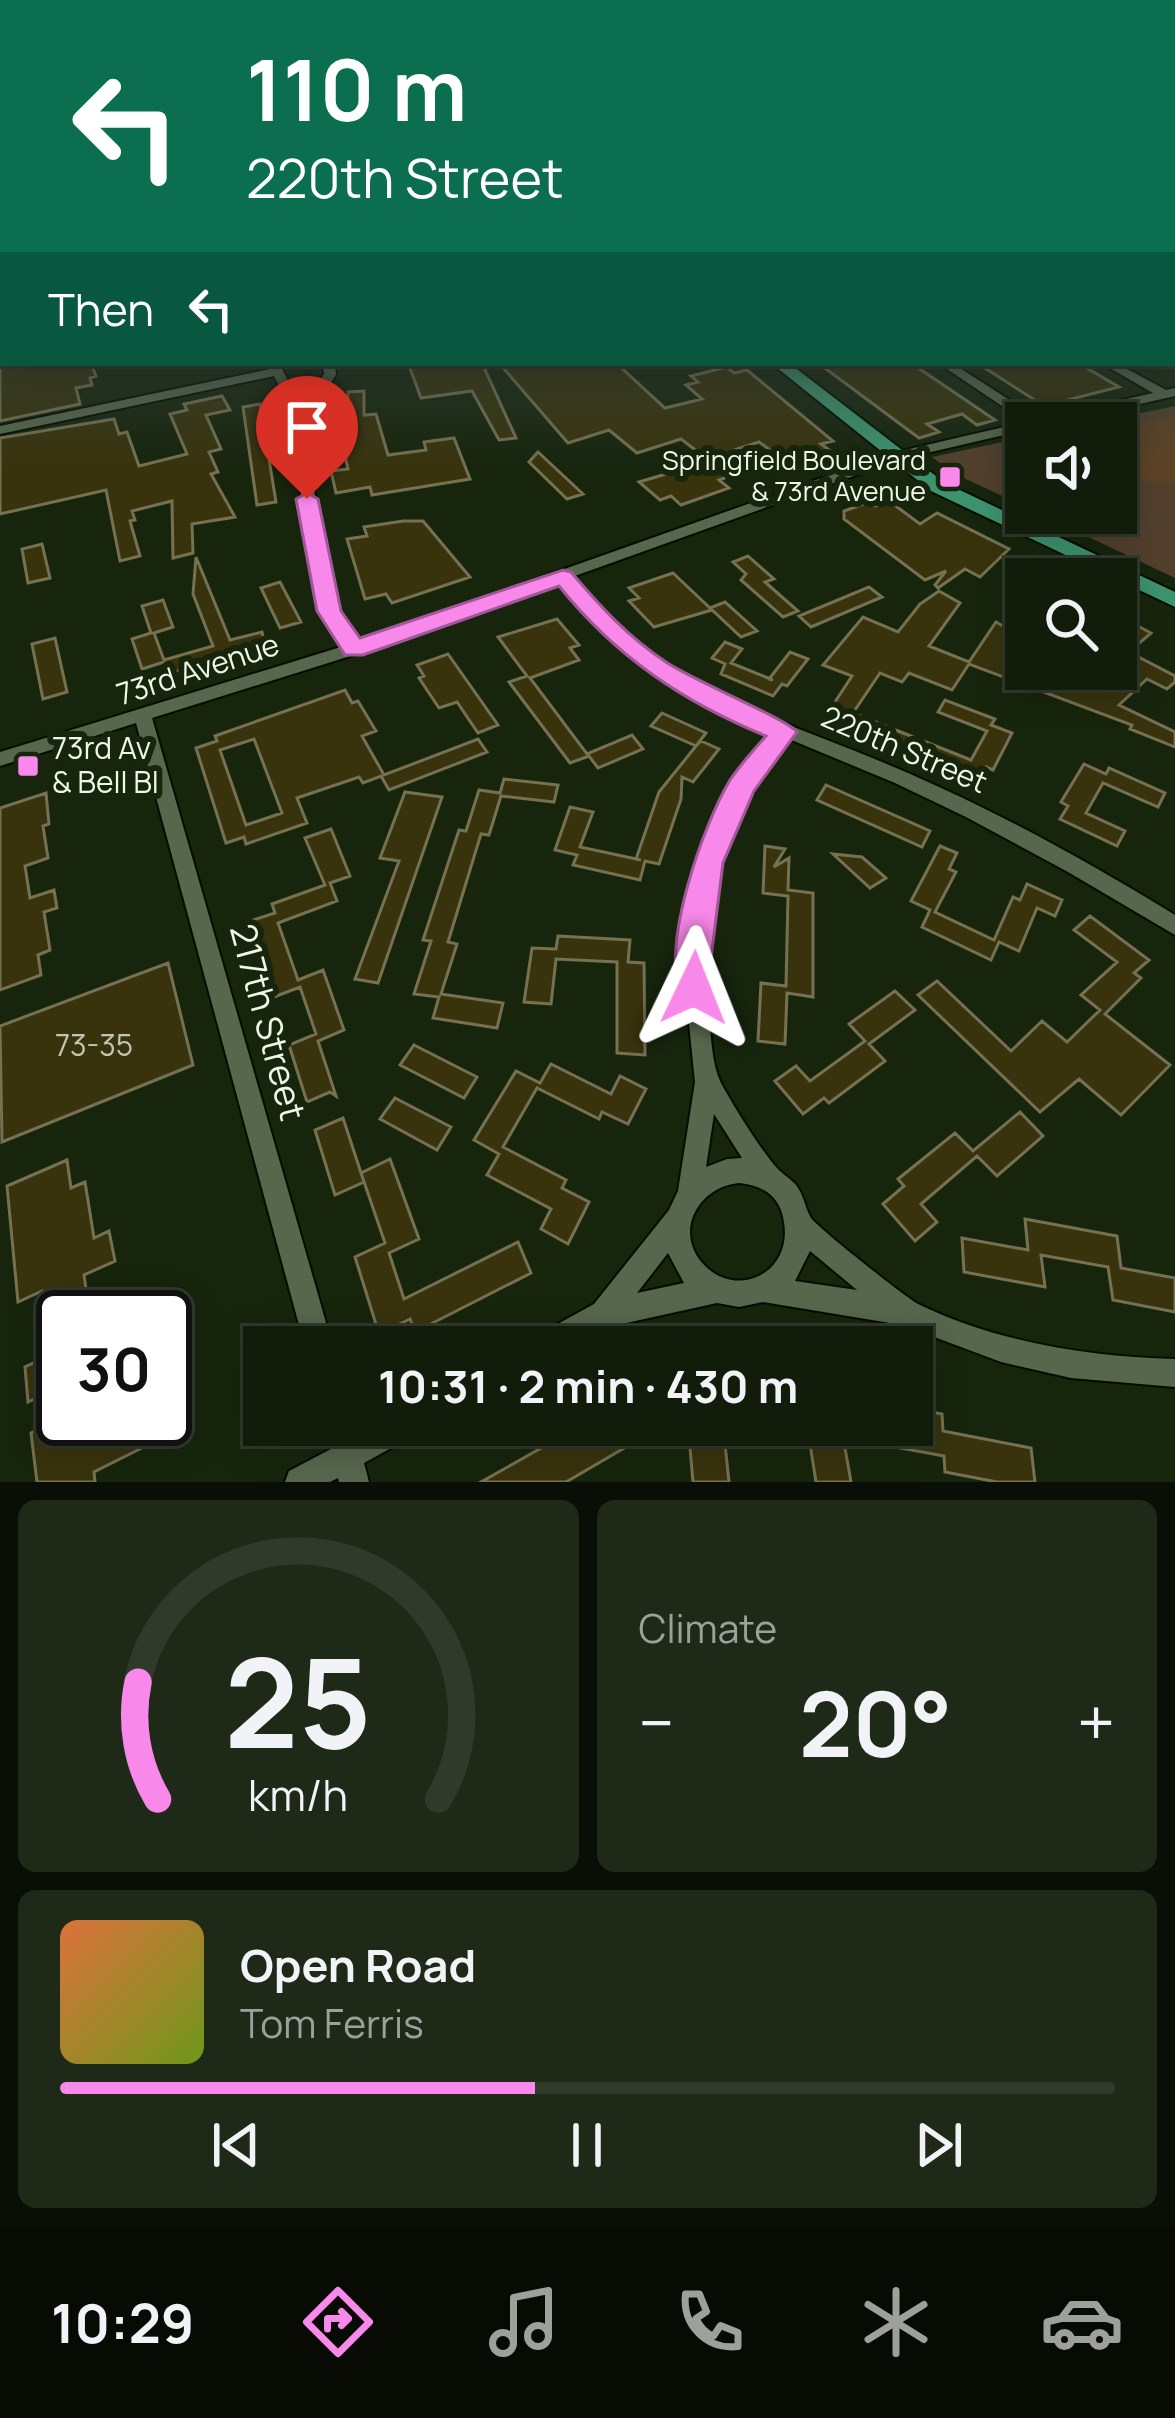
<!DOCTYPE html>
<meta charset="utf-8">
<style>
body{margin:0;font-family:Manrope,sans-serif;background:#1e2918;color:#f1f3f6;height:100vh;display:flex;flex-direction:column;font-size:45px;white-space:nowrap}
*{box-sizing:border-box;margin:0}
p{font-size:39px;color:#9ca19c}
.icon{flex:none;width:66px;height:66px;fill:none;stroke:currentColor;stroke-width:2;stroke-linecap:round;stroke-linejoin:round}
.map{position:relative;height:1482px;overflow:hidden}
.side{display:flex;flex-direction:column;gap:18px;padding:18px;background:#090f06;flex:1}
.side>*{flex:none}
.banner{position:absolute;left:0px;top:0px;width:1176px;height:366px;box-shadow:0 6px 30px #0003,0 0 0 3px #303a2b;background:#0b6e4f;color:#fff;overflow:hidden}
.tools{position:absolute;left:1005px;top:402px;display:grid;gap:24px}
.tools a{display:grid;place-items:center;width:132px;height:132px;border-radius:0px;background:#111c0a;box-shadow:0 6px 30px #0003,0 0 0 3px #303a2b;font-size:60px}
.speed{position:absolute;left:36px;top:1290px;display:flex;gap:24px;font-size:60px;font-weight:700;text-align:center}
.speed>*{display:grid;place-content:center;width:156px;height:156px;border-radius:50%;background:#111c0a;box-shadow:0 6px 30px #0003,0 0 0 3px #303a2b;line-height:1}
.speed .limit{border:6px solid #111;border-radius:18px;background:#fff;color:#111}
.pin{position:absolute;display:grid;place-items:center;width:102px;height:102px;color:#fff;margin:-123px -51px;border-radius:50% 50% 50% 0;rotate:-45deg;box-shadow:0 0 12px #0007}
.pin .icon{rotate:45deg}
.me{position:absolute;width:132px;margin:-66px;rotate:2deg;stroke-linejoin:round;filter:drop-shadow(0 0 9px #0008)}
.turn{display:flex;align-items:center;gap:42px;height:252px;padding:0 48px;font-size:54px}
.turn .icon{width:156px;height:156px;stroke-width:2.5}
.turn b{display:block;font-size:84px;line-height:102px}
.then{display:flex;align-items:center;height:114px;padding:0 48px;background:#0003;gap:24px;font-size:45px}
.big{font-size:90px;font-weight:700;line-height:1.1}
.side .widget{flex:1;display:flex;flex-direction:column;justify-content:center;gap:18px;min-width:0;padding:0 42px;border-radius:18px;background:#1e2918}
.side .dial{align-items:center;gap:0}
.dial svg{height:312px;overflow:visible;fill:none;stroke:#303a2b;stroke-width:7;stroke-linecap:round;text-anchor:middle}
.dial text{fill:#f1f3f6;stroke:none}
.song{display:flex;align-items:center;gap:36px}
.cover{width:144px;height:144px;border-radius:18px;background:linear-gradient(135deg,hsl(20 70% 55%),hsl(80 70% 35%))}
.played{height:12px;border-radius:6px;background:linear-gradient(90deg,#f888e9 45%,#303a2b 45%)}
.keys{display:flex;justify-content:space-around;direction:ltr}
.heat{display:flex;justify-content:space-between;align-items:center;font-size:66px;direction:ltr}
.side .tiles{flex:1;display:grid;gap:18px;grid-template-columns:1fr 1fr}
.widget:last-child{grid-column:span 2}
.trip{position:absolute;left:243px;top:1326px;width:690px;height:120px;border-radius:0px;background:#111c0a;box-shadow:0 6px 30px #0003,0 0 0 3px #303a2b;font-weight:700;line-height:120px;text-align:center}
.menu{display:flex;height:192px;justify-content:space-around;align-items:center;background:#070b04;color:#9ca19c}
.menu .icon{width:84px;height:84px}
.menu .on{color:#f888e9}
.menu b{font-size:54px;color:#f1f3f6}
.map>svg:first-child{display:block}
.green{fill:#52402d}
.forest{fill:#5d4326}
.building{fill:#38330d;stroke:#757151;stroke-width:3;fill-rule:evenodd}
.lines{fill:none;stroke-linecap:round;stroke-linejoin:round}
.minor-casing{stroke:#030d00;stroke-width:4}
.major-casing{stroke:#030d00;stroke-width:4}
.minor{fill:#57674d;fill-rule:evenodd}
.major{fill:#3e936f;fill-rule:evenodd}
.route{fill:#f888e9;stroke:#a15897;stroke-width:3}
.poi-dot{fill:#f888e9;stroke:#17250d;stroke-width:4.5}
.labels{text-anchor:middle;stroke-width:12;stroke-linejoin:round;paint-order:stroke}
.far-poi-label{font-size:27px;fill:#eef8e8;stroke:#17250d;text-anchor:end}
.street-label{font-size:30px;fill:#eef8e8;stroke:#17250d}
.poi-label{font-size:30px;fill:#eef8e8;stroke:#17250d;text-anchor:start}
.near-number-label{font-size:30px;fill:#c0c7b1}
.near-street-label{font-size:36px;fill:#eef8e8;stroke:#17250d}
</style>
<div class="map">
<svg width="1175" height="1482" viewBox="0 0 1175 1482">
<rect width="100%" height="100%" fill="#17250d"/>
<!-- green -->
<path class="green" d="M1175,406v172l-137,-65h78v-90h-23z
M1026,437v70l-73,-34 -21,-16z"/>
<!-- forest -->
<path class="forest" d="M1175,416v67l-59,-4v-50z"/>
<!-- building -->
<path class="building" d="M0,363h91l5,13 -6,2 2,7 -16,3 4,16 -80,17z
M408,363h74l34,75 -17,2 -27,-49 -51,7z
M499,363h117l49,45 37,-9 -16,-14 12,-3 -7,-6 36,-9 7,6 13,-3 86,71 -12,3 11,8 -29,10 -11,-8 -11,4 -22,-16 -52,17 -26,-20 -44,14 -28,-23 -41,13z
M818,363h93l84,57 -18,5 -15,-11 -35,10 12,8 -20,6z
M977,363h101l41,24 -75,19z
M364,391v24l12,-1 12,41 38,-5 -2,-8 30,-4 16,41 -98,16 -2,-8 -34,6 -5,-22 17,-2 -8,-34 -2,-7 -16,2 -4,-15 15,-2 -2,-8 17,-2v-11z
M222,396l8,14 -24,5 15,34 -12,3 9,20 -7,2 24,43 -43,7 1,29 -20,5 -1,-57 -40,10 3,9 -5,1 10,35 -20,5 -14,-71 -106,24v-76l114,-19 5,15 8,-2 12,34 48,-12 -17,-40 17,-4 -3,-6z
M260,404l16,98 -19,3 -14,-98z
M538,452l45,42 -16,5 -38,-37z
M710,461l20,15 -11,4 10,8 -48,17 -10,-9 -11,4 -21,-18z
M889,501l31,23 17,-11 72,36 -29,28 -15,-8 -27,19 -3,-3 11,-14 -21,9 -81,-61v-8l25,-9 6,4z
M403,521h20l47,56 -78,26 -6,-9 -21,5 -18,-60 20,-3 -3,-9z
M42,544l8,34 -22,5 -6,-34z
M748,556l26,23 -9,3 33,29 -15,6 -42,-37 5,-6 -13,-12z
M196,557l34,83 32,-8 3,12 -97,30 -4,-12 -22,7 -10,-30 19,-6 -9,-27 21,-6 10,27 -19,6 10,27 49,-14 -20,-52z
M673,573l37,35 15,-6 32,29 -16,6 -29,-27 -58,17 -25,-26 10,-3 -10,-10z
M280,582l21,40 -21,6 -19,-40z
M869,587l13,10 -71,30 -12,-11z
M939,591l21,12 -31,43 40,16 27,-40 19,11 11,-9v45h90v-32l16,-14 19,10 -22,19 46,24v6l-8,7 -20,-10 -28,26 56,27v15l-45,-18 2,-4 -163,-61 -17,26 -43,-17 -7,9 -22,-9 -27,40 118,47 16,-29 -49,-19 7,-12 50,19 -4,6 21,8 -19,37 -7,-3 -7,14 -149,-62 8,-12 -5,-2 19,-29 -29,-11 40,-48 35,15 22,-28z
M557,619l22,26 -9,3 9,12 -49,18 57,76 45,-19 11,14 -45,19 -9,-12 -19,7 -61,-81 18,-6 -29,-39z
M55,638l12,54 -24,7 -11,-55z
M725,642l17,7 -11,14 42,17 -4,-1 21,-27 18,7 -21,27 -5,-2 -9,12 -52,-22 4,-10 -13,-6z
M448,654l50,71 -20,8 -21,-31 -18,6 -20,-30 5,-2 -7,-11z
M345,690l7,13 6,-2 18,30 -14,5 22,39 94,-36 9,13 -98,38 -8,-14 -18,7 -4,-6 -62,21 10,25 -61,21 -2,-7 -18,6 -30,-95 21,-7 -2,-5zM254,739l28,74 -36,12 -26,-75z
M662,713l44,20 -10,13 5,-5 18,8 -26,33 -11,-5 -1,22 -22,65 -14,-3 -5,19 -67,-15 4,-10 -22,-5 15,-43 23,5 -13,35 61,13 -5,-1 23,-67 37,-46 -45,-20z
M1084,764l22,10 3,-6 56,25 -7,14 -55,-24 -17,30 39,18 -8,15 -57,-27 8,-13 -7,-4z
M504,779l54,6 -4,17 -53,-6 -12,39 -8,-1 -33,108 9,2 -16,50 62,9 -6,25 -64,-10 6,-21 -25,-3 17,-53 -8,-1 36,-110 7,1 13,-41 21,3z
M826,785l104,46 -8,16 -105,-47z
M405,792l37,5 -64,186 -23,-4 44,-118 -19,-3z
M46,793l3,31 -6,2 5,32 -23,8 5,32 24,-8 3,18 -13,4 6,38 -12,5 3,20 -41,15v-182z
M331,829l19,47 -20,7 7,18 -59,22 20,57 25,-10 21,60 -26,11 18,55 -6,-4 -23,10 -18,-57 27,-11 -16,-47 -26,10 -24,-76 25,-8 -3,-9 53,-19 -20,-47z
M765,846l20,3 -11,18 15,-9 -1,32 25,3v104l-26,-4 -2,51 -27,-3 3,-58 25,3 2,-90 -25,-3z
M940,846l17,7 -8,16 7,3 -21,40 59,28 19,-43 7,3 7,-16 35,16 -7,16 -18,-8 -18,43 -20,-9 -8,18 -69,-33 8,-17 -19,-9z
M833,854l29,3 24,21 -16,10z
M1090,916l59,44 -15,13 7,5 -36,36 65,51 -49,50 -42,-36 -39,33 -122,-117 19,-14 74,70 31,-30 25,21 33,-32 -19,-15 36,-33 -43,-32z
M558,936l72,4 -2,22 16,1 1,92 -28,-2v-91l-61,-3 -5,45 -27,-2 8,-54 24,1z
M168,963l25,102 -191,77 -2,-116z
M895,991l20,19 -46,34 16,17 -56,42 -5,-5 -21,16 -28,-33 21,-15 14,15 55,-40 -16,-17z
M414,1045l63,32 -13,21 -64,-33z
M551,1064l60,30 9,-18 26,13 -18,35 -26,-12 -3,7 -62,-31 -34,59 63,33 -4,8 27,14 -21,42 -27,-15 10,-20 -64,-34 12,-21 -25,-14 42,-69 24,12z
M395,1098l56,29 -14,23 -57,-31z
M1020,1112l23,24 -46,40 -20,-20 -56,48 16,18 -22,19 -32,-37 21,-18 -6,-7 57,-46 18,18z
M343,1118l21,64 -29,13 -20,-65z
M390,1159l29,80 -30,14 15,46 114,-57 13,31 -116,59 -5,-13 -31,15 -24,-77 30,-14 -24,-70z
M67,1160l4,28 14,-6 9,56 15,-7 6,30 -31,14 6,42h-27v68l-35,17 -3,-35 25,-12 -8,-64 -24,11 -11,-116z
M1025,1219l92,17 4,32 54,10v34l-62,-12 -5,-33 -67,-12 4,32 -81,-15 -2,-34 66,12z
M912,1408l30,6 1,17 88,17 4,34h-38l-52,-10 -1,-16 -49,-9 -1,-22h18z
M63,1419h87l4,23 -60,30 1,10h-58l-6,-49z
M582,1425h50l6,15 -72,42h-85z
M688,1425h35l6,57h-36z
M807,1425h34l10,57h-35z"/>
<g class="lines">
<!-- minor casing -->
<g class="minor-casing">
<path id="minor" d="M0,293h3v6h-3z
M1173,312h2v7h-2z
M267,363h12l15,29 22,-4 8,-14 -1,-11h12l1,11 -11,20 -28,5 40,212 21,31 534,-189 134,-31 -88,-59h14l87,56 114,-26 -52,-30h15l50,27 9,-2v8l-119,27h-30v7l-125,29 -329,118c22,25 44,51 71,71 79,59 176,86 265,125 92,40 181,89 267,142v20l-107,-63 -102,-55 -71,-34 -106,-44c-67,89 -89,161 -80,272 2,22 2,52 12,72 11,21 40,67 55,84 6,7 14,11 20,18 8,10 9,23 15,33 7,10 94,79 107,86 78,38 171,53 257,55v28l-104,-9 -70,-16 -99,-37 -139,-23 -24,5 -22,-4 -109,24 -36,20h-42l4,-10 60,-33 75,-94 9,-19 17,-109 -10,-97 1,-45 6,-43 11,-42 17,-41 26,-46 28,-35c-91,-38 -151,-76 -215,-152l-199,72 -208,65 181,629h-28l-169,-624 -136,43v-14l344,-106 -23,-35 -37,-215 -10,-20 -274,58v-8l270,-57zM714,1114l28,44 -15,1 -21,8zM739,1183c25,2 42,15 45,39 9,54 -53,80 -85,37 -24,-34 4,-73 40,-76zM810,1251l47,39 -62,-9zM668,1253l16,30 -47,10z
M325,1425h30l2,10 18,-10h45l-5,10 -51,28 5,19h-30l-1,-4 -8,4h-45l4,-11 42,-22z"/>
</g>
<!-- major casing -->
<g class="major-casing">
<path id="major" d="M771,363h18l156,120 230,109v15l-244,-116z"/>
</g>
<!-- minor -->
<use href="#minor" class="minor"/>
<!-- major -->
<use href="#major" class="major"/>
</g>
<!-- sky -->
<linearGradient id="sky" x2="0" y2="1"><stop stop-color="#0d1407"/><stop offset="0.56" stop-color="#364640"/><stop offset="1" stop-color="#364640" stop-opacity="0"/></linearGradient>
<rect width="1175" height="468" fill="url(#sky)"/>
<!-- route -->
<path class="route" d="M307,493l11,6 23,112 19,27 203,-68 8,2c29,34 57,65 95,90 24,17 121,57 131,70l-43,59 -31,72 -17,135 -12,4 -12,-4c-23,-50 21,-173 48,-218 10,-15 24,-30 36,-44 -83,-34 -151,-80 -207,-150l-196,69h-18l-28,-44 -21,-112z"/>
<!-- markers -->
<g class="poi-dot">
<rect x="938" y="465" width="24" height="24" rx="6"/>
<rect x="16" y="754" width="24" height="24" rx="6"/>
</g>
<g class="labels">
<!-- far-poi labels -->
<g class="far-poi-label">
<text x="926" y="470">Springfield Boulevard<tspan x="926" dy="31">&amp; 73rd Avenue</tspan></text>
</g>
<!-- street labels -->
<g class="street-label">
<text transform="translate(198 670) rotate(-18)" y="10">73rd Avenue</text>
<text transform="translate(904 750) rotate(23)" y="10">220th Street</text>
</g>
<!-- poi labels -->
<g class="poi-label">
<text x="52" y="759">73rd Av<tspan x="52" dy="34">&amp; Bell Bl</tspan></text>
</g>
<!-- near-number labels -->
<g class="near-number-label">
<text x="94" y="1056">73-35</text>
</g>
<!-- near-street labels -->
<g class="near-street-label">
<text transform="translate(268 1022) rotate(75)" y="13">217th Street</text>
</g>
</g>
</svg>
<div class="tools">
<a><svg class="icon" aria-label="sound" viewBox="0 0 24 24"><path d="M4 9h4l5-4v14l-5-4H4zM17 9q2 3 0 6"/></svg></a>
<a><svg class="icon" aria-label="search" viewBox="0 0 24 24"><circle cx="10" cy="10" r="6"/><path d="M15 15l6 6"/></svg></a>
</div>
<div class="speed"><div class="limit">30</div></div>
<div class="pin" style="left:307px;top:499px;background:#d93025"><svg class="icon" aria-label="arrive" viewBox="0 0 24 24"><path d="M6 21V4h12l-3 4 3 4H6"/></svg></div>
<svg class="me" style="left:694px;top:988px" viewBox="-20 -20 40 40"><path d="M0-17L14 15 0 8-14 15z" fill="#f888e9" stroke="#fff" stroke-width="4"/></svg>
<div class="trip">10:31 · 2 min · 430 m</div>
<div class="banner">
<div class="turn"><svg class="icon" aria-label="left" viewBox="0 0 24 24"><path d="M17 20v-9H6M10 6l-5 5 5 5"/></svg><div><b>110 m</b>220th Street</div></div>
<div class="then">Then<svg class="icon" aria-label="left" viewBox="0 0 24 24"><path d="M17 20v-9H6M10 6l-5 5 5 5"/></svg></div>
</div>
</div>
<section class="side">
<div class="tiles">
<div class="widget dial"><svg viewBox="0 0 100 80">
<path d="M14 69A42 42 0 1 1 86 69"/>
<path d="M14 69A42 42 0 0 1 9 39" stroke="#f888e9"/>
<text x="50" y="56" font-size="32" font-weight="700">25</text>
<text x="50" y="72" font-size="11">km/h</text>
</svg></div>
<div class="widget"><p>Climate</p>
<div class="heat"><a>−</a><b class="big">20°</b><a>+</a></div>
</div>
<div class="widget">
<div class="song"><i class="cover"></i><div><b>Open Road</b><p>Tom Ferris</p></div></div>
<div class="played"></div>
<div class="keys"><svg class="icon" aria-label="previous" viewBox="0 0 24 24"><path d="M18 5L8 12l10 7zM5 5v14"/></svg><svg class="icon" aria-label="pause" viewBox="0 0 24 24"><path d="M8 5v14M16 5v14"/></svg><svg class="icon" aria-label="next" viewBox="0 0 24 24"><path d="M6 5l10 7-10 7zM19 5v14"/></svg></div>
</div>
</div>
</section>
<nav class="menu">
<b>10:29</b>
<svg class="icon on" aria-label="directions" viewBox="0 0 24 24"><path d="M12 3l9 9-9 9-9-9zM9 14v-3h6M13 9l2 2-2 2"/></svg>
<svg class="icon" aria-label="music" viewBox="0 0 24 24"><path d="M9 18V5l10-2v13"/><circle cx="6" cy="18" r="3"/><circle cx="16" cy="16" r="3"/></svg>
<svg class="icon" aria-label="phone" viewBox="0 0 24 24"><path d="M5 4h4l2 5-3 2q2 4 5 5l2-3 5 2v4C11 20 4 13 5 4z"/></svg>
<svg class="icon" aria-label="climate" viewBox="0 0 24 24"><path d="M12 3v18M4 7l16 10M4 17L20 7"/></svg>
<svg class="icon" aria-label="car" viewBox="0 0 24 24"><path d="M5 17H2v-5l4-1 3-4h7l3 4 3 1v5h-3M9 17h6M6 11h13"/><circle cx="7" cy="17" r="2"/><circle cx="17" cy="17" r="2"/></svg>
</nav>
